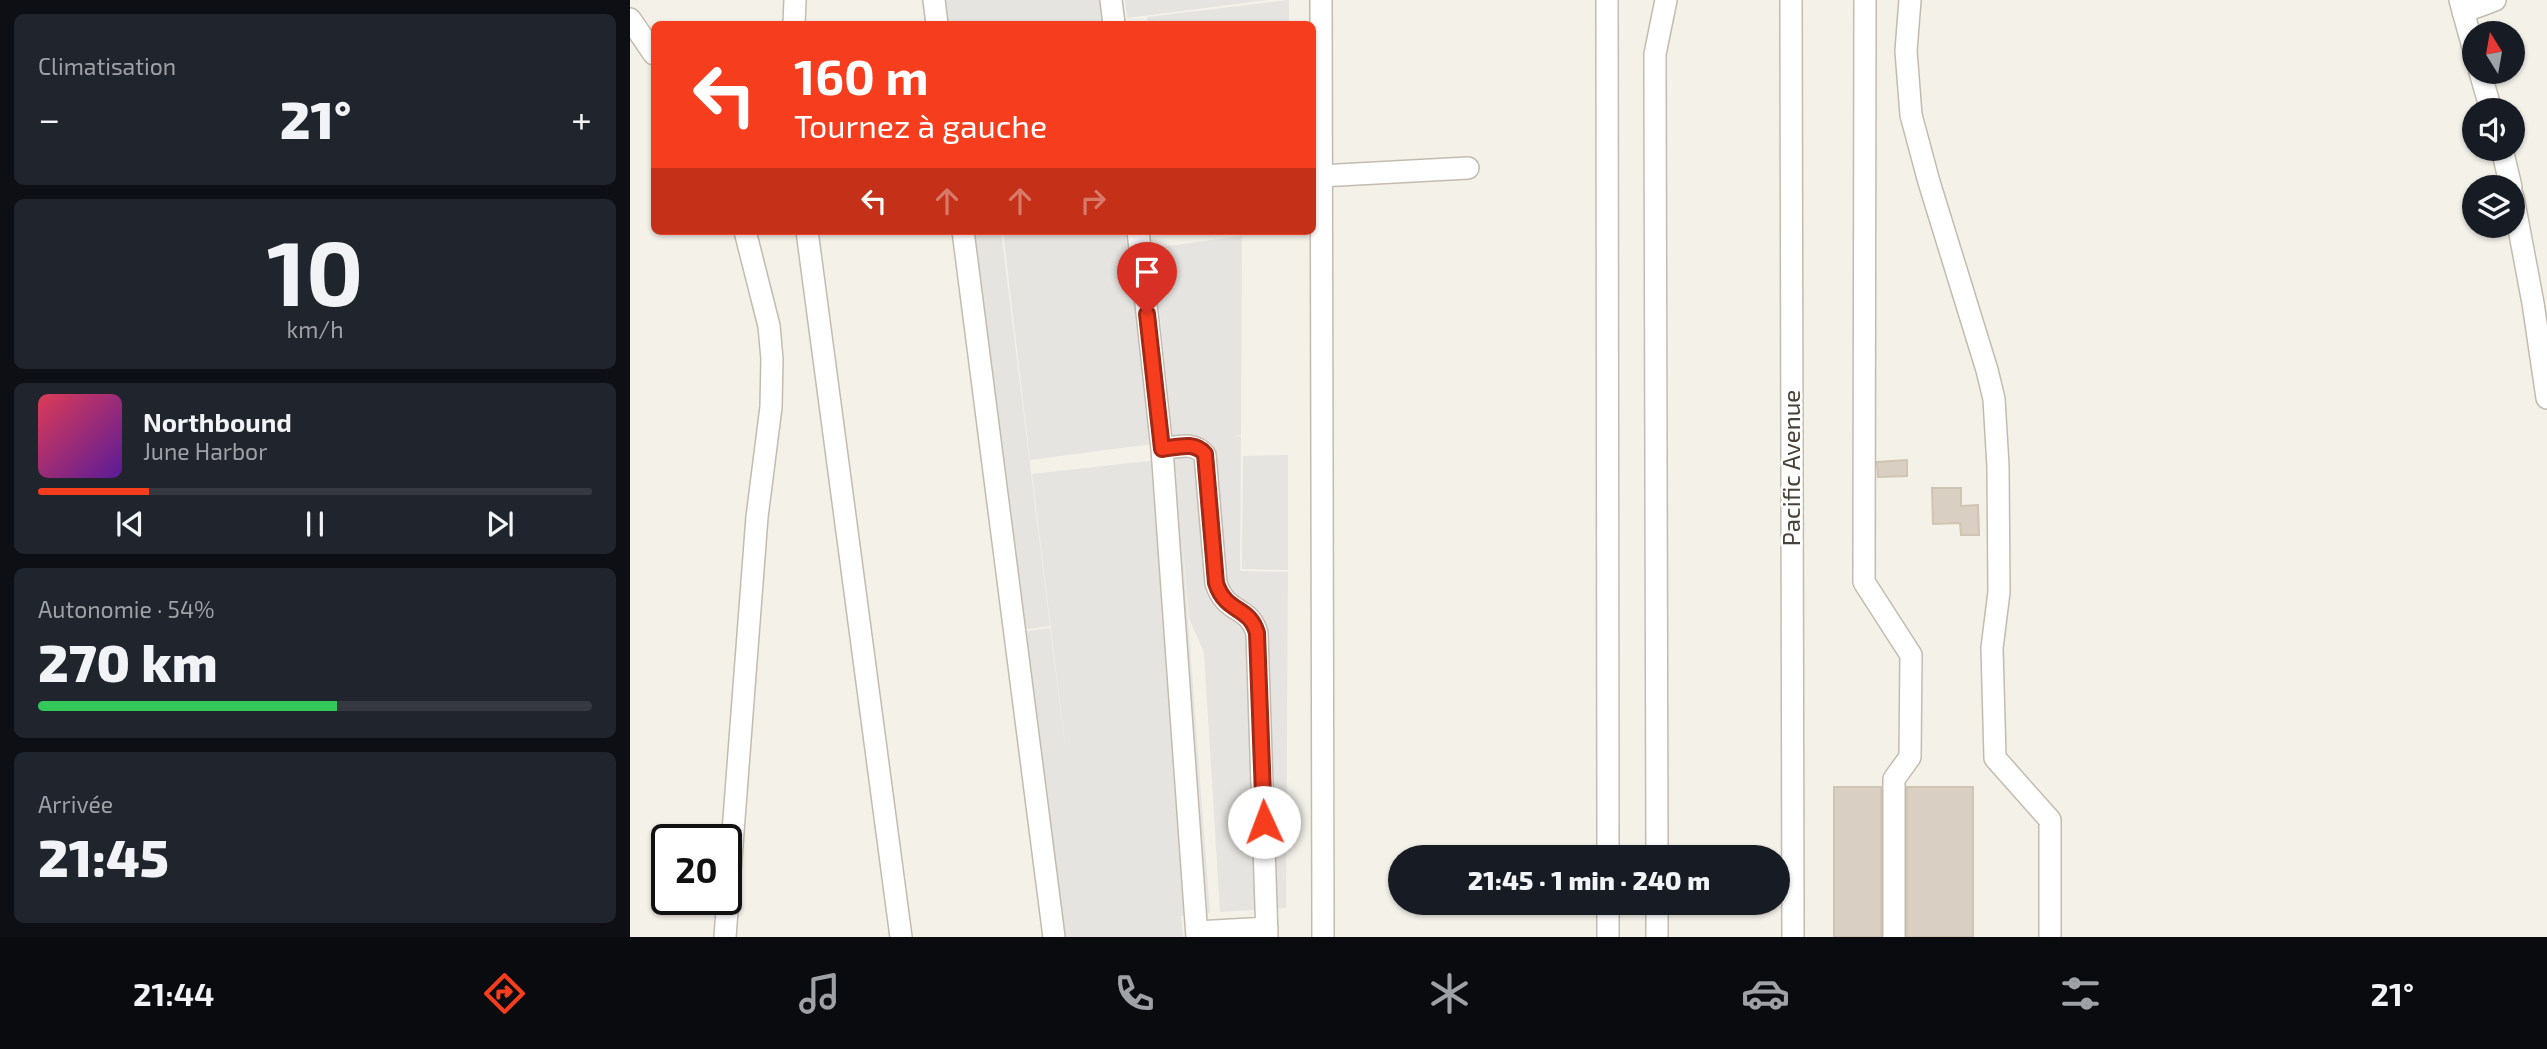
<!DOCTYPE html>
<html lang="fr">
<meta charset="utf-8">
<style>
body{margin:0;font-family:"Exo 2",sans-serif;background:#20242c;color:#f1f3f6;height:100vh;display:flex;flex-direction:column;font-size:26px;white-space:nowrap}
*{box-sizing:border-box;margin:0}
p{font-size:23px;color:#9ea1a6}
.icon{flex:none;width:38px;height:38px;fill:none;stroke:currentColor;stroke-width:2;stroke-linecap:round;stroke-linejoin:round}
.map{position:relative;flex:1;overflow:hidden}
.details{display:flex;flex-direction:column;gap:14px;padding:14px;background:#0d0f14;width:630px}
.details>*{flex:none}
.hud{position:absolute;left:21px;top:21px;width:665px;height:214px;border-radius:10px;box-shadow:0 2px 5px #0004;background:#f63e1f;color:#fff;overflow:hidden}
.needle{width:46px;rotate:349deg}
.fabs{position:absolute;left:1832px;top:21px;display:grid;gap:14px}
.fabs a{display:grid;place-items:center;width:63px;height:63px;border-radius:50%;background:#171b24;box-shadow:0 2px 5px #0004;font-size:35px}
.speed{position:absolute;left:21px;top:824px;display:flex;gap:14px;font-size:35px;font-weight:700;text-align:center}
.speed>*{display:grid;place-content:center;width:91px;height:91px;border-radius:50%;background:#171b24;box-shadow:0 2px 5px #0004;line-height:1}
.speed .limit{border:4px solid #111;border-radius:10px;background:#fff;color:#111}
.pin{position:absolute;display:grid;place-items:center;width:60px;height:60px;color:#fff;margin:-72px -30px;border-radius:50% 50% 50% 0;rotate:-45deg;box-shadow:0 0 7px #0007}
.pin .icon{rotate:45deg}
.me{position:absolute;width:77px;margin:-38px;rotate:358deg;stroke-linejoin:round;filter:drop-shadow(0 0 5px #0008)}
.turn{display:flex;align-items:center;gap:24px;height:147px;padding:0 28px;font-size:32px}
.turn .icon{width:91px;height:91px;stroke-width:2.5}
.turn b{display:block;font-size:49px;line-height:60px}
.lanes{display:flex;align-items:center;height:66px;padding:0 28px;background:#0003;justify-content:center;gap:35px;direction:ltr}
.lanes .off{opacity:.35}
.big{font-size:52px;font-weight:800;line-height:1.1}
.details .tile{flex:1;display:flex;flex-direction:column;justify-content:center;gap:10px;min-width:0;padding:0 24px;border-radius:10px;background:#20242c}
.details .dial{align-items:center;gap:0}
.dial b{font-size:91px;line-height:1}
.song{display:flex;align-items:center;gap:21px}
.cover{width:84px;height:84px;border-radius:10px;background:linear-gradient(135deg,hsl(350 70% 55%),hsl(270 70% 35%))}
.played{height:7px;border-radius:4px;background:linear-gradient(90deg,#f63e1f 20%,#363941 20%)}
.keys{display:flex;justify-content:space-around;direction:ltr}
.heat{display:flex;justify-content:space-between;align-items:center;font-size:38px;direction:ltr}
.charge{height:10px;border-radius:5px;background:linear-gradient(90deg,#34c759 54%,#363941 0)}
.trip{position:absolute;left:758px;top:845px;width:402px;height:70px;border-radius:35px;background:#171b24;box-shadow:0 2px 5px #0004;font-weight:800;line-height:70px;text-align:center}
.tab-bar{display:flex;height:112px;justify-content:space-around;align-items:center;background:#090b0e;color:#9ea1a6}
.tab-bar .icon{width:49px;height:49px}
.tab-bar .on{color:#f63e1f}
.tab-bar b{font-size:32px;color:#f1f3f6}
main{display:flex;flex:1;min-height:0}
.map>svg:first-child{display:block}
.parking{fill:#e6e4e1}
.building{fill:#d9cfc2;stroke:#d0c4b2;stroke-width:2}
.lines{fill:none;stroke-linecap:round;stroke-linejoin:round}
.minor-casing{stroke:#c3bbaf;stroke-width:24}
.minor{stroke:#fff;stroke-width:21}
.route-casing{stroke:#a02814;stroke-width:18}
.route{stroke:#f63e1f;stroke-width:12}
.labels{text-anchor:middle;stroke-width:5;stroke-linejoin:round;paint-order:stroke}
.street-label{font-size:24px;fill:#484137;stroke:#fff}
</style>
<main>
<section class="details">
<div class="tile"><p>Climatisation</p>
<div class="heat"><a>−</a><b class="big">21°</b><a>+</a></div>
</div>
<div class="tile dial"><b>10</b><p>km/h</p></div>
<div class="tile">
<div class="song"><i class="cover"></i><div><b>Northbound</b><p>June Harbor</p></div></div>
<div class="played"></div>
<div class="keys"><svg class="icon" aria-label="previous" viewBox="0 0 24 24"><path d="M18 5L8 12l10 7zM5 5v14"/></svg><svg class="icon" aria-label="pause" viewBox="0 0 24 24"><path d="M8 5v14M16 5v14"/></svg><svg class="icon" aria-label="next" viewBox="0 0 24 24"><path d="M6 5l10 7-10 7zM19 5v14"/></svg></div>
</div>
<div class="tile"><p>Autonomie · 54%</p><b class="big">270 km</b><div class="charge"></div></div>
<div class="tile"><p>Arrivée</p><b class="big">21:45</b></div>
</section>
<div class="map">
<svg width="1917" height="937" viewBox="0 0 1917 937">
<rect width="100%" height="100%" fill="#f4f1e9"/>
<!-- parking -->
<path class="parking" d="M315,0h154l3,23 -154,1z
M495,0h142l-140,18z
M659,0v24h-141l-1,-7z
M341,231h30l49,395 -29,4z
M373,231h122l27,213 -122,16z
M612,236l-1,199 -7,1h7l-1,135 48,1 -2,336 -66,4 -16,-259 -15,-35 -8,-91 29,386 -29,3 2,21h-123l-38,-305 28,-4 17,132 -35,-286 143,-16 -22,-210z
M658,455v115l-46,-1 1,-113z"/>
<!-- building -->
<path class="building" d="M1277,460v16l-29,1 -1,-15z
M1302,488h29v18l17,-1 1,30h-18l-1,-12 -27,1z
M1204,787h47v150h-47z
M1277,787h66v150h-66z"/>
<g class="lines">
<!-- minor casing -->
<g class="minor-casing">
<path id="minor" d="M304,0l3,24
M481,0l3,24
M691,0l2,937
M977,0l1,858
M1161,0l2,937
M1235,0l-1,582 47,73 -1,102 -16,22v158
M1280,0l-4,51 5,64 18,67 58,188 7,29 4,67 1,126 -7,56 3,110 55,62v117
M1830,0l14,51
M1833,12l32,-12
M0,19l24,35
M164,24l1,-24
M1850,72l11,38
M1872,149l9,38
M690,176l148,-8
M1883,197l20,106 14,95
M177,231l94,706
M333,231l91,706
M508,231l24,218 35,488
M532,449c16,-2 32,-8 43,6l11,128c10,32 33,22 41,50l10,304
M1027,858l-2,-784v-20l11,-54
M978,903v34
M1027,903v34
M567,932l70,-4
M95,937l32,-420 14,-110 1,-48 -3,-33 -24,-95"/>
</g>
<!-- minor -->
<use href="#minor" class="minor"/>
</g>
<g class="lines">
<!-- route casing -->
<g class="route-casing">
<path id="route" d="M517,314l15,135c16,-2 33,-8 43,5l11,129c10,31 33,22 41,50l7,189"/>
</g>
<!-- route -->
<use href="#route" class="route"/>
</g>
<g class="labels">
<!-- street labels -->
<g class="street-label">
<text transform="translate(1162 468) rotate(-90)" y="8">Pacific Avenue</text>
</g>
</g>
</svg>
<div class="fabs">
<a><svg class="needle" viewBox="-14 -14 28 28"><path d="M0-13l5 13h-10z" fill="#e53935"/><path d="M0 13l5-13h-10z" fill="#9ea1a6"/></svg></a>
<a><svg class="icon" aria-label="sound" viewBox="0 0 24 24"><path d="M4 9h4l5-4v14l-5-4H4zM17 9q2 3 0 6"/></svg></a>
<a><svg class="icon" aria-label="layers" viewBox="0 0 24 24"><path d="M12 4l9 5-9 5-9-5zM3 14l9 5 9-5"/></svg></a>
</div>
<div class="speed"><div class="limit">20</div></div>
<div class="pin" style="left:517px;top:314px;background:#d93025"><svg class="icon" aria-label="arrive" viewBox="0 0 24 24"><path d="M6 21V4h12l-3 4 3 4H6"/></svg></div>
<svg class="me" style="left:634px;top:822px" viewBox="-20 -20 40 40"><circle r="19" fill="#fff"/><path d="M0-13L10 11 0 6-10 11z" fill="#f63e1f"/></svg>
<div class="trip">21:45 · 1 min · 240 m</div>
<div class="hud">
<div class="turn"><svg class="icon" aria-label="left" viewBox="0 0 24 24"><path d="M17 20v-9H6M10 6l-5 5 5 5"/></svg><div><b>160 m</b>Tournez à gauche</div></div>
<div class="lanes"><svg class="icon" aria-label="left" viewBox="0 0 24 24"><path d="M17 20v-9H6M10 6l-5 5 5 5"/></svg><svg class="icon off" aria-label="ahead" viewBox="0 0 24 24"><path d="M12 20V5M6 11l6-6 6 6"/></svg><svg class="icon off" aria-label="ahead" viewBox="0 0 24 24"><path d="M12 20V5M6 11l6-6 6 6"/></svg><svg class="icon off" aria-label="right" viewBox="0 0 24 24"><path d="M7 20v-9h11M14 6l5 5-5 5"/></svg></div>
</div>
</div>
</main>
<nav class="tab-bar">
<b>21:44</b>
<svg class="icon on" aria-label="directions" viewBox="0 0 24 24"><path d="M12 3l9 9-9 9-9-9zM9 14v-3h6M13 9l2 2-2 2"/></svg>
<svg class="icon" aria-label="music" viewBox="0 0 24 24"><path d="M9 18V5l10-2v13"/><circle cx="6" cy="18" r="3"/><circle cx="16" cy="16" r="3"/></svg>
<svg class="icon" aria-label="phone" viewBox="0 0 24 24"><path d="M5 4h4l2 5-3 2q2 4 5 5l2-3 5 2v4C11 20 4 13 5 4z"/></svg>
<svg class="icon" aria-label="climate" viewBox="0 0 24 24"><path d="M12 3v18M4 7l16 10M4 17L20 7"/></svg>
<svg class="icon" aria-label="car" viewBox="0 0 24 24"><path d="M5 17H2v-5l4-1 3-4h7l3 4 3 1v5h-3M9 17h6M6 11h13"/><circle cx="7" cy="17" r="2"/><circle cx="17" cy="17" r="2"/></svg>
<svg class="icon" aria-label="filters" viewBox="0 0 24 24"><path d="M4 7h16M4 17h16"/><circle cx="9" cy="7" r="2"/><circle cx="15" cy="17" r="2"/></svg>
<b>21°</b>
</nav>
